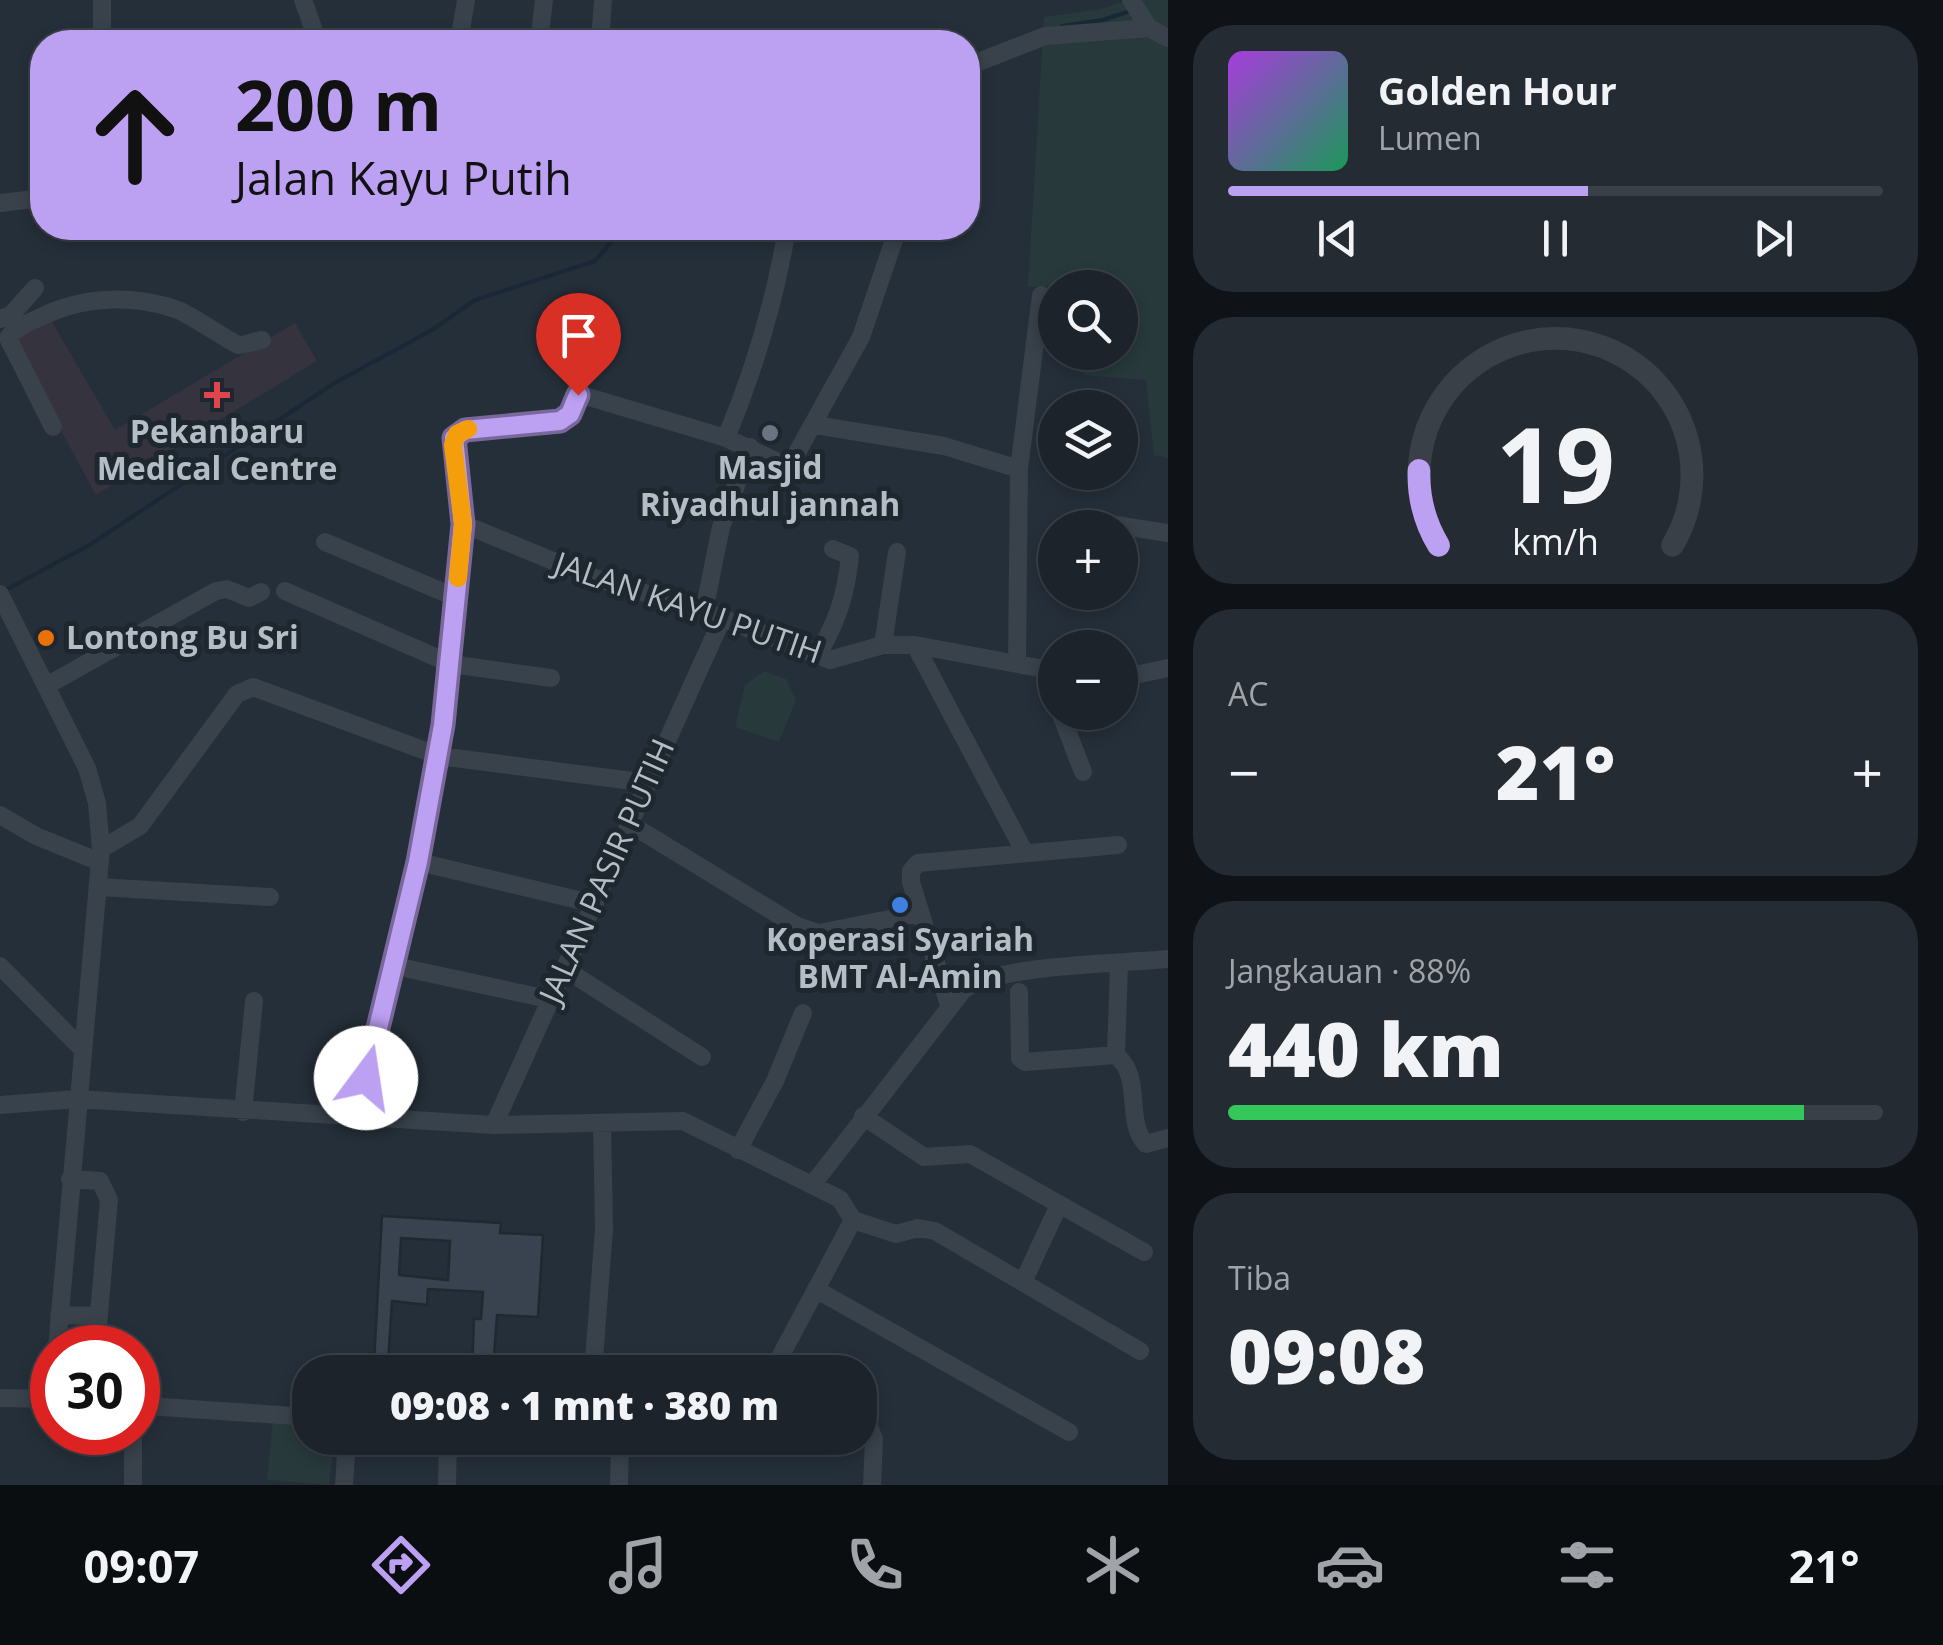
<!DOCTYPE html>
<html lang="id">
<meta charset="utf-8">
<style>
body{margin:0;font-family:"Open Sans",sans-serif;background:#252b33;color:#f1f3f6;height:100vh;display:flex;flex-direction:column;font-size:38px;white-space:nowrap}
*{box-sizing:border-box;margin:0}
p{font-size:32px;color:#a0a4a9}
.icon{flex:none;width:55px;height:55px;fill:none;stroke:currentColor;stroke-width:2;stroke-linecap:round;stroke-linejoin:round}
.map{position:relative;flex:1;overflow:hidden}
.sheet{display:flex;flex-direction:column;gap:25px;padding:25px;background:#0f1318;width:775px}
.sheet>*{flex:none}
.top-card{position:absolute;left:30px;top:30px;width:950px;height:210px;border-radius:40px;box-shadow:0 5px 15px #0003,0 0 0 2px #3a4047;background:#bca0f2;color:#111;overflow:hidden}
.tools{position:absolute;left:1038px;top:270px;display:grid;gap:20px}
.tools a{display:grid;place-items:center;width:100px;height:100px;border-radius:50%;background:#1c232b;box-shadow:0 5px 15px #0003,0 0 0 2px #3a4047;font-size:50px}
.speed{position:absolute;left:30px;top:1325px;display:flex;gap:20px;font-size:50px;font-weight:700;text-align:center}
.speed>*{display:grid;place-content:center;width:130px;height:130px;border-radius:50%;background:#1c232b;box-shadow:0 5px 15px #0003,0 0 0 2px #3a4047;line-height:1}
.speed .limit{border:15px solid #d22;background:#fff;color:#111}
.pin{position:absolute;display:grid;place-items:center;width:85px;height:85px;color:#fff;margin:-102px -42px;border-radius:50% 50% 50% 0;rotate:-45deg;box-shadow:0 0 10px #0007}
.pin .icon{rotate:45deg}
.me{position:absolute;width:110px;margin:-55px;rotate:14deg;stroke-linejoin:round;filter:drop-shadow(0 0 8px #0008)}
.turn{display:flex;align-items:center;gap:35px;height:210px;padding:0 40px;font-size:45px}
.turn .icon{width:130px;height:130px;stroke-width:2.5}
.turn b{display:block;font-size:70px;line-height:85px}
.big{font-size:75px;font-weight:800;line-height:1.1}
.sheet .tile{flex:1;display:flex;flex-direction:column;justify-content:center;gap:15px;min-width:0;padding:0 35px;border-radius:40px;background:#252b33}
.sheet .dial{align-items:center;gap:0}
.dial svg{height:260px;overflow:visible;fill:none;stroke:#3a4047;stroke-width:7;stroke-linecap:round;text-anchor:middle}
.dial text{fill:#f1f3f6;stroke:none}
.song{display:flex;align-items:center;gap:30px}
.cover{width:120px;height:120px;border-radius:15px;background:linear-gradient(135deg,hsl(280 70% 55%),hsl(150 70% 35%))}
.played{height:10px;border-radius:5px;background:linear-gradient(90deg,#bca0f2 55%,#3a4047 55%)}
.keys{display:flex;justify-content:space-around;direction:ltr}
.heat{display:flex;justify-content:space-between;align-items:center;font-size:55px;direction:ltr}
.charge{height:15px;border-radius:8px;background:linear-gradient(90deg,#34c759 88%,#3a4047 0)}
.trip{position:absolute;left:292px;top:1355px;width:585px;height:100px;border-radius:40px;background:#1c232b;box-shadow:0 5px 15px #0003,0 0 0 2px #3a4047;font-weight:800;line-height:100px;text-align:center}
.dock{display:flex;height:160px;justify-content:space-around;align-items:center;background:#0b0e11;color:#a0a4a9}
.dock .icon{width:70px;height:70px}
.dock .active{color:#bca0f2}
.dock b{font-size:45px;color:#f1f3f6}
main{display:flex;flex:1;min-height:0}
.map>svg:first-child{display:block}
.medical{fill:#34333e}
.green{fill:#27393a}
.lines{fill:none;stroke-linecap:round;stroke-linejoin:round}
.stream{stroke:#1a2736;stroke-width:4}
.building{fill:#38434f;stroke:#202830;stroke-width:2.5;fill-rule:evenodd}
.minor{stroke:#39414a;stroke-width:18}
.route-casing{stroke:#7a689d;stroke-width:25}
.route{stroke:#bca0f2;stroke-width:18}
.slow{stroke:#f59e0b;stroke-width:18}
.health-dot{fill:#e0444e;stroke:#1e262e;stroke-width:4}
.worship-dot{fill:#6b7280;stroke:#1e262e;stroke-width:4}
.food-dot{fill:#e8710a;stroke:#1e262e;stroke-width:4}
.shop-dot{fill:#3f7fe0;stroke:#1e262e;stroke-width:4}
.labels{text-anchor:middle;stroke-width:10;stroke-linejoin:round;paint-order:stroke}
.poi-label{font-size:32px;font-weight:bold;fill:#b4bcc5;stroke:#1e262e}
.street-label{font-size:32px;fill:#b4bcc5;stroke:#1e262e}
</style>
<main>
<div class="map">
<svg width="1168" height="1485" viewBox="0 0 1168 1485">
<rect width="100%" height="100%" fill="#252f39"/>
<!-- medical -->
<path class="medical" d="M51,320l64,110 180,-107 22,38 -221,134 -85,-156z"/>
<!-- green -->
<path class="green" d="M1126,0h42v458l-14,-3 -8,-75 -63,-5 3,-22 34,-1v-64l-25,-1v-4l-67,4 16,-270 57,-8z
M764,671l22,8 10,21 -17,42 -44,-15 10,-42z
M273,1420l37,4v14h25l-6,47 -62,-5z"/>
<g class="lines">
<!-- stream -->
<path class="stream" d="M1062,26l41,-6 27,-9
M4,591l87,-47 242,-160 99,-54 43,-30 120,-39 28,-33"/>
</g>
<!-- building -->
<path class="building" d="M382,1216l119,7 -1,10 43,2 -5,82 -41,-2 -4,54 -21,-1 2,-49h7l2,-27 -55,-3 -1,16 -35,-4 -4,62 -14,-1zM401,1238l49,3 -2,39 -49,-5z"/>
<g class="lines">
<!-- minor -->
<path class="minor" d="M303,0l15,42
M1131,0l18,28 19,10
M102,42v-42
M459,42l7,-42
M539,42l5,-42
M600,42l3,-42
M968,66l77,-30 104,-8
M0,203l42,-5
M0,319l11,-4 24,-27
M815,425l129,21 75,23 -2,193
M53,427l-45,-89c8,-12 26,-17 39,-24 40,-18 89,-19 131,-4 13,5 57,35 61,35 6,0 16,-4 23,-5
M726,438c29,-70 49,-136 61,-210
M1019,469l22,-174
M1078,519l90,14
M463,524l129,53 112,34 126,49 53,-15h32l140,26
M325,542l132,56
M285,591l166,73 100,14
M0,594l87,174 10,35 4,46 -44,499
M704,611l17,-84 29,-80
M883,645l14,-93
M915,645l110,208
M817,656c20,-34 29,-61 33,-100l-17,-7
M1043,669l12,31
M1120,678l48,-10
M46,686l170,-95 11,-2 22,9 12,-6
M1060,712l23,60
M0,815l36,21 64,26
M630,824l167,102 22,7 100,-20
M101,849l39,-23 97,-132 16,-7 186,69 209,27
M419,862l176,42
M99,887l171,10
M1119,964l-3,91c28,23 8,66 30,89l22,-6
M0,966l81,82
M395,966l153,33
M565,969l137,88
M1019,992l1,66 5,4 91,-7
M949,1005l-38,-123v-11l7,-8 200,-18
M0,1105l77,-6 417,26 189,-4 157,78 13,21 -81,152
M243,1112l11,-111
M356,1116l63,-254 20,-106 24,-232 -9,-86 11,-8 95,-9 10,-8 5,-16 7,-2 144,43 63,29 72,-130 37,-109
M863,1116l61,41 46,-3 174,98
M494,1125l228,-506
M738,1150l37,-69 28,-68
M70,1179l30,2 9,19 -12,136
M813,1184l151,-195c40,-25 153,-25 204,-30
M853,1220l43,14 22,-6 17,3 205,120
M1024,1280l35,-75
M817,1290l252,142
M59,1315l40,1
M593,1372l11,-143 -2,-106
M0,1398l52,1
M138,1410l9,-4 163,11
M860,1423l9,4 5,12 -2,46
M133,1432v53
M344,1485l3,-47
M447,1485l1,-47
M619,1485l1,-47"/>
</g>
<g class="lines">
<!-- route casing -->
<g class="route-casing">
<path id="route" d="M366,1078l52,-216 25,-137 20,-201 -9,-86 11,-8 95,-9 10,-7 8,-19"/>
</g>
<!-- route -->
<use href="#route" class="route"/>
<!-- slow -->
<path class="slow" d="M458,578l5,-54 -10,-79 4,-11 11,-5"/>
</g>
<!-- markers -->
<path class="health-dot" d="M212 380h10v10h10v10h-10v10h-10v-10h-10v-10h10z"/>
<circle class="worship-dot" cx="770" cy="433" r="10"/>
<circle class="food-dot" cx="46" cy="638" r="10"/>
<circle class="shop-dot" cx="900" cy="905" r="10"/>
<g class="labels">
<!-- poi labels -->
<g class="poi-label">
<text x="217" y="443">Pekanbaru<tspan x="217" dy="37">Medical Centre</tspan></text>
<text x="770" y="479">Masjid<tspan x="770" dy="37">Riyadhul jannah</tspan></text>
<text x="66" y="649" text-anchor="start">Lontong Bu Sri</text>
<text x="900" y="951">Koperasi Syariah<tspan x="900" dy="37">BMT Al-Amin</tspan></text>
</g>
<!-- street labels -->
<g class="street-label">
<text transform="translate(688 608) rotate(19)" y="11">JALAN KAYU PUTIH</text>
<text transform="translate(607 871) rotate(-66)" y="11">JALAN PASIR PUTIH</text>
</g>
</g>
</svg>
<div class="tools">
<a><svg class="icon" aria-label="search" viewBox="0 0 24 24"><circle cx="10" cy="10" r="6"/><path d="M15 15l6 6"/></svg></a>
<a><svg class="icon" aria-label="layers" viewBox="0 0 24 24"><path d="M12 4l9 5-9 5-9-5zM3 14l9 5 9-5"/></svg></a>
<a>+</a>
<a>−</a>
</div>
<div class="speed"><div class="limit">30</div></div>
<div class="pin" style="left:578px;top:395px;background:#d93025"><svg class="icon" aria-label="arrive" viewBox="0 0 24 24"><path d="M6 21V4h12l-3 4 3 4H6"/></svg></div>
<svg class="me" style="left:366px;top:1078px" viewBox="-20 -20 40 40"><circle r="19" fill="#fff"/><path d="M0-13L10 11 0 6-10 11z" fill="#bca0f2"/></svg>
<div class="trip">09:08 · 1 mnt · 380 m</div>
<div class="top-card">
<div class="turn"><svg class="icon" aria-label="ahead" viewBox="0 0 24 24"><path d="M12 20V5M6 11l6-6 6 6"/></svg><div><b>200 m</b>Jalan Kayu Putih</div></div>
</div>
</div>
<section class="sheet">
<div class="tile">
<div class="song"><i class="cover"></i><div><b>Golden Hour</b><p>Lumen</p></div></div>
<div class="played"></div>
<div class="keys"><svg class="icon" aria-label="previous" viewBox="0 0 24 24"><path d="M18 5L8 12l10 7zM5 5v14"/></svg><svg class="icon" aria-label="pause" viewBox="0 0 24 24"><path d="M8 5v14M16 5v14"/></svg><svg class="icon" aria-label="next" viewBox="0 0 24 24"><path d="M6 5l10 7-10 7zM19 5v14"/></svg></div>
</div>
<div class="tile dial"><svg viewBox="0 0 100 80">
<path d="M14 69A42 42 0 1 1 86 69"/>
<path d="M14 69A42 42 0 0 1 8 46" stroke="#bca0f2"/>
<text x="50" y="56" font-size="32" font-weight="700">19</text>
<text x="50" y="72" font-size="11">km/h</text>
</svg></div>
<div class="tile"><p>AC</p>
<div class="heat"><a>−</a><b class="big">21°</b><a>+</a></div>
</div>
<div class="tile"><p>Jangkauan · 88%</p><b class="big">440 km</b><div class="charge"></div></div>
<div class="tile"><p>Tiba</p><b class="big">09:08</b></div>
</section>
</main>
<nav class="dock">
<b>09:07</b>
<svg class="icon active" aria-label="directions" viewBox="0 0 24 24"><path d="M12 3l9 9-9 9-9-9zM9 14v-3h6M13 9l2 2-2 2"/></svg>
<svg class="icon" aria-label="music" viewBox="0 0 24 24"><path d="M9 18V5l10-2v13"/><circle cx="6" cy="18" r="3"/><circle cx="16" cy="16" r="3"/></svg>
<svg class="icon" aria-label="phone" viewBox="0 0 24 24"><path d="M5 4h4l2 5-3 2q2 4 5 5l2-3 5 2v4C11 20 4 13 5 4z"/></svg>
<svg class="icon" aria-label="climate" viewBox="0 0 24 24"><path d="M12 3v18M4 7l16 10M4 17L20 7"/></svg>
<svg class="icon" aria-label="car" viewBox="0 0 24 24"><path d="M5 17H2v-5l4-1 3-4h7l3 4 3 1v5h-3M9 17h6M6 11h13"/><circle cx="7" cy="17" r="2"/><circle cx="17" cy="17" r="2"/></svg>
<svg class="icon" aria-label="filters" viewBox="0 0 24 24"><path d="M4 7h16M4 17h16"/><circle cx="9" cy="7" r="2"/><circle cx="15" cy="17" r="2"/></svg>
<b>21°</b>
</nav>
